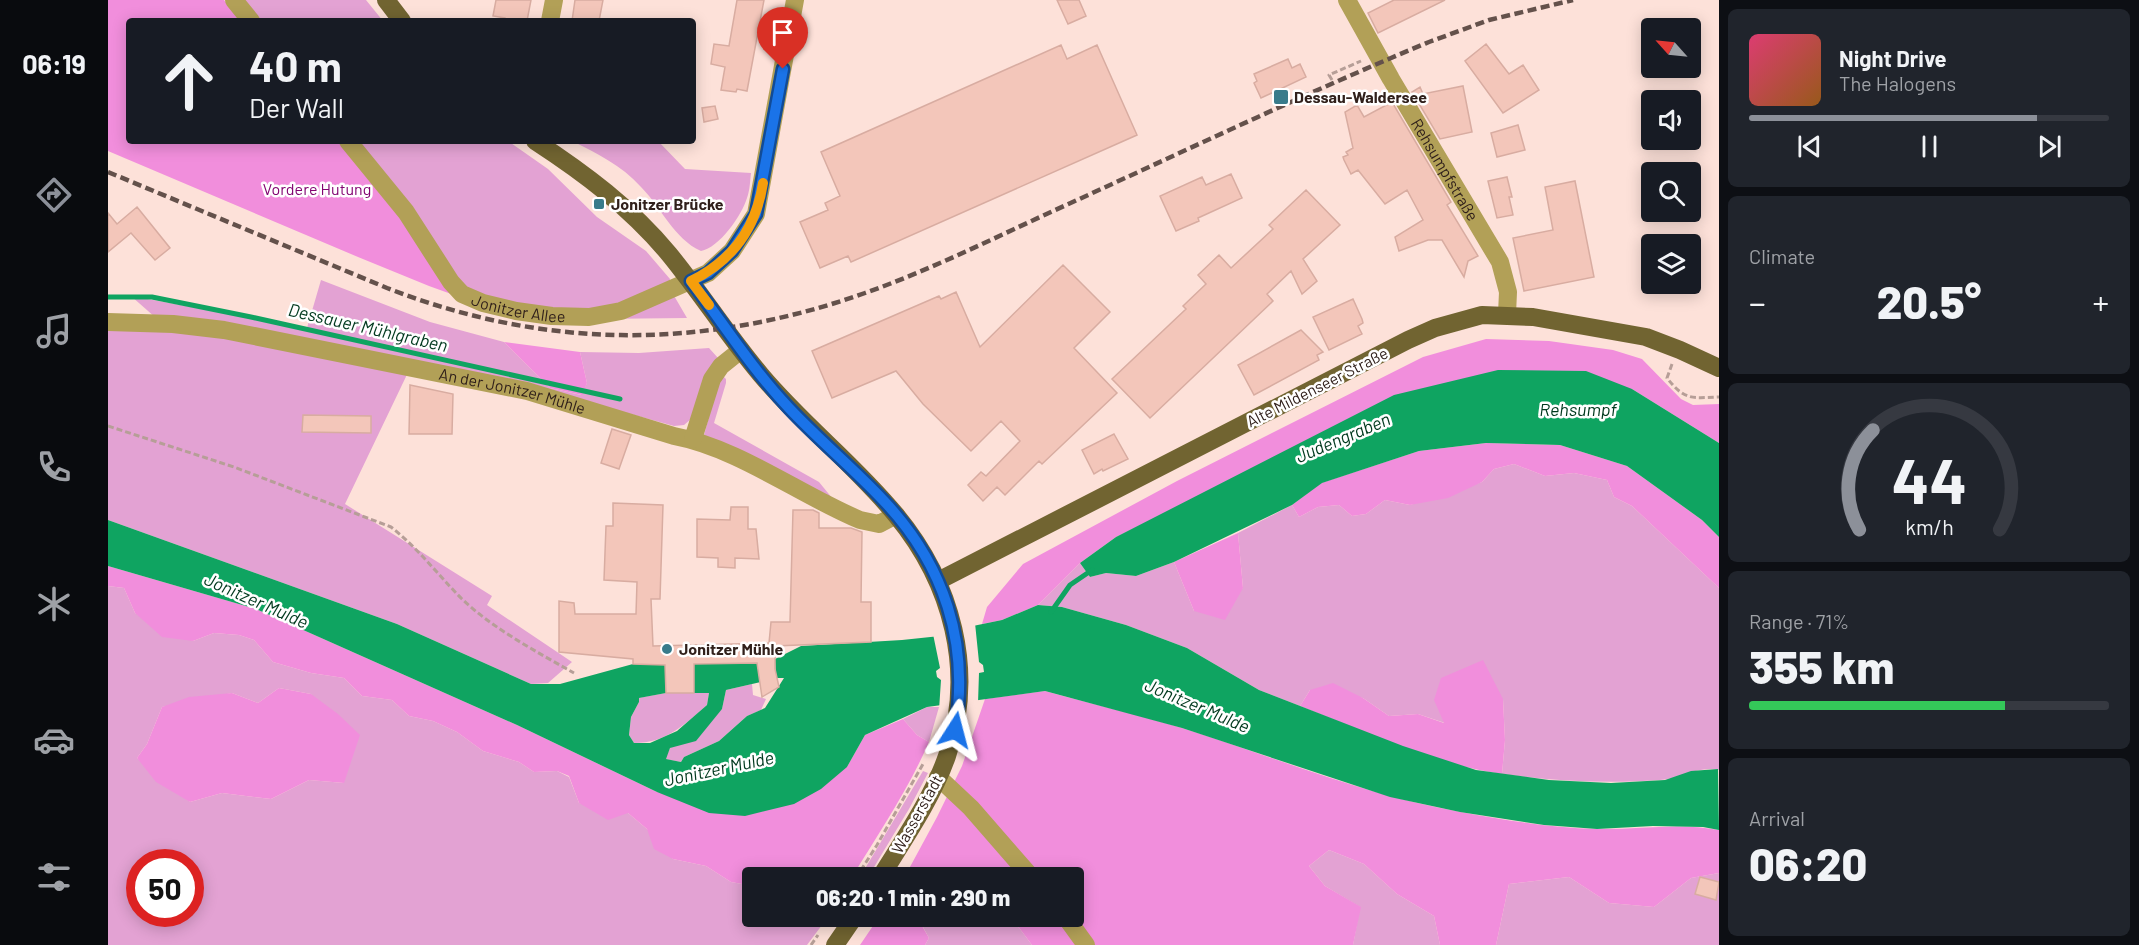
<!DOCTYPE html>
<meta charset="utf-8">
<style>
body{margin:0;font-family:Barlow,sans-serif;background:#20242c;color:#f1f3f6;height:100vh;display:flex;flex-direction:column;font-size:22px;white-space:nowrap}
*{box-sizing:border-box;margin:0}
p{font-size:20px;color:#9ea1a6}
.icon{flex:none;width:33px;height:33px;fill:none;stroke:currentColor;stroke-width:2;stroke-linecap:round;stroke-linejoin:round}
.map{position:relative;flex:1;overflow:hidden}
.side{display:flex;flex-direction:column;gap:9px;padding:9px;background:#0d0f14;width:420px}
.side>*{flex:none}
.banner{position:absolute;left:18px;top:18px;width:570px;height:126px;border-radius:6px;box-shadow:0 3px 15px #0003;background:#171b24;color:#f1f3f6;overflow:hidden}
.needle{width:39px;rotate:297deg}
.tools{position:absolute;left:1533px;top:18px;display:grid;gap:12px}
.tools a{display:grid;place-items:center;width:60px;height:60px;border-radius:6px;background:#171b24;box-shadow:0 3px 15px #0003;font-size:30px}
.speed{position:absolute;left:18px;top:849px;display:flex;gap:12px;font-size:30px;font-weight:700;text-align:center}
.speed>*{display:grid;place-content:center;width:78px;height:78px;border-radius:50%;background:#171b24;box-shadow:0 3px 15px #0003;line-height:1}
.speed .limit{border:9px solid #d22;background:#fff;color:#111}
.pin{position:absolute;display:grid;place-items:center;width:51px;height:51px;color:#fff;margin:-62px -26px;border-radius:50% 50% 50% 0;rotate:-45deg;box-shadow:0 0 6px #0007}
.pin .icon{rotate:45deg}
.me{position:absolute;width:66px;margin:-33px;rotate:9deg;stroke-linejoin:round;filter:drop-shadow(0 0 4px #0008)}
.turn{display:flex;align-items:center;gap:21px;height:126px;padding:0 24px;font-size:27px}
.turn .icon{width:78px;height:78px;stroke-width:2.5}
.turn b{display:block;font-size:42px;line-height:51px}
.big{font-size:45px;font-weight:800;line-height:1.1}
.side .widget{flex:1;display:flex;flex-direction:column;justify-content:center;gap:9px;min-width:0;padding:0 21px;border-radius:9px;background:#20242c}
.side .dial{align-items:center;gap:0}
.dial svg{height:156px;overflow:visible;fill:none;stroke:#363941;stroke-width:7;stroke-linecap:round;text-anchor:middle}
.dial text{fill:#f1f3f6;stroke:none}
.song{display:flex;align-items:center;gap:18px}
.cover{width:72px;height:72px;border-radius:9px;background:linear-gradient(135deg,hsl(340 70% 55%),hsl(30 70% 35%))}
.played{height:6px;border-radius:3px;background:linear-gradient(90deg,#8c9099 80%,#363941 80%)}
.keys{display:flex;justify-content:space-around;direction:ltr}
.heat{display:flex;justify-content:space-between;align-items:center;font-size:33px;direction:ltr}
.charge{height:9px;border-radius:4px;background:linear-gradient(90deg,#34c759 71%,#363941 0)}
.trip{position:absolute;left:634px;top:867px;width:342px;height:60px;border-radius:6px;background:#171b24;box-shadow:0 3px 15px #0003;font-weight:800;line-height:60px;text-align:center}
main{display:flex;flex:1;min-height:0}
.dock{display:flex;flex-direction:column;width:108px;justify-content:space-around;align-items:center;background:#090b0e;color:#9ea1a6}
.dock .icon{width:42px;height:42px}
.dock .active{color:#8c9099}
.dock b{font-size:27px;color:#f1f3f6}
.map>svg:first-child{display:block}
.green{fill:#e3a2d3;fill-rule:evenodd}
.forest{fill:#f18edc}
.water{fill:#0fa461}
.pier{fill:#fde1d9}
.lines{fill:none;stroke-linecap:round;stroke-linejoin:round}
.stream{stroke:#0fa461;stroke-width:5}
.building{fill:#f3c6ba;stroke:#d8aca1;stroke-width:1.5}
.path{stroke:#b69e97;stroke-width:3;stroke-dasharray:6 3;stroke-linecap:butt}
.minor{stroke:#b2a057;stroke-width:18}
.major{stroke:#716431;stroke-width:18}
.rail{stroke:#64514b;stroke-width:4.5;stroke-dasharray:9 4.5;stroke-linecap:butt}
.route-casing{stroke:#114b97;stroke-width:15}
.route{stroke:#1a73e8;stroke-width:10}
.slow{stroke:#f59e0b;stroke-width:10}
.poi-dot{fill:#387b8b;stroke:#fff;stroke-width:2}
.labels{text-anchor:middle;stroke-width:5;stroke-linejoin:round;paint-order:stroke}
.poi-label{font-size:16px;font-weight:bold;fill:#30201b;stroke:#fff;text-anchor:start}
.street-label{font-size:16px;fill:#30201b;stroke:#fff}
.park-label{font-size:16px;fill:#820471;stroke:#fff}
.water-label{font-size:18px;font-style:italic;fill:#01391e;stroke:#fff}
</style>
<main>
<nav class="dock">
<b>06:19</b>
<svg class="icon active" aria-label="directions" viewBox="0 0 24 24"><path d="M12 3l9 9-9 9-9-9zM9 14v-3h6M13 9l2 2-2 2"/></svg>
<svg class="icon" aria-label="music" viewBox="0 0 24 24"><path d="M9 18V5l10-2v13"/><circle cx="6" cy="18" r="3"/><circle cx="16" cy="16" r="3"/></svg>
<svg class="icon" aria-label="phone" viewBox="0 0 24 24"><path d="M5 4h4l2 5-3 2q2 4 5 5l2-3 5 2v4C11 20 4 13 5 4z"/></svg>
<svg class="icon" aria-label="climate" viewBox="0 0 24 24"><path d="M12 3v18M4 7l16 10M4 17L20 7"/></svg>
<svg class="icon" aria-label="car" viewBox="0 0 24 24"><path d="M5 17H2v-5l4-1 3-4h7l3 4 3 1v5h-3M9 17h6M6 11h13"/><circle cx="7" cy="17" r="2"/><circle cx="17" cy="17" r="2"/></svg>
<svg class="icon" aria-label="filters" viewBox="0 0 24 24"><path d="M4 7h16M4 17h16"/><circle cx="9" cy="7" r="2"/><circle cx="15" cy="17" r="2"/></svg>
</nav>
<div class="map">
<svg width="1611" height="945" viewBox="0 0 1611 945">
<rect width="100%" height="100%" fill="#fde1d9"/>
<!-- green -->
<path class="green" d="M131,0h127l17,21h-127z
M247,141h153l40,28 49,48 49,34 24,28 -1,5 -45,23 -70,8 -90,-23z
M464,141h86l27,28 66,4c-1,8 -1,17 -4,25 -5,17 -28,50 -46,53 -27,-12 -40,-44 -60,-64 -20,-22 -43,-33 -69,-46z
M213,280l109,42 74,20 46,46 31,7 6,-12 -7,-31 59,1 70,-5 9,10 -27,61 -7,6 -10,1 -130,-36 -131,-28 -68,142 147,92 -5,9 85,57 -24,21 -17,1 -134,-60 -289,-104v-193l48,-9 -25,-22 176,32z
M565,294l14,24 -93,1z
M615,376l3,3v4l-12,40 105,59 18,22 -133,-69 14,-51z
M1406,464l31,12 29,-3 33,7 7,17 18,9 87,82v182c-20,-5 -39,9 -59,10 -53,4 -105,1 -158,-6l3,-34 -2,-41 -58,24 -27,-9 -29,2 -26,-18 -53,-8 -10,16 -41,-16 -72,-42 -61,-23 -64,-18 -24,-2 42,-42 10,14 16,-4 30,3 38,-14 20,49 49,-23 -5,-55 54,-28 7,12 19,-10 21,-2 13,11 14,-2 19,-14 25,5 72,-23 12,-13z
M0,586l16,2 11,25 58,28 21,-8 25,2 15,5 19,22 38,11 33,5 18,18 30,4 17,16 24,5 24,11 26,19 36,11 15,10 23,-1 12,6 10,26 49,10 19,16 26,30 33,7 25,16 22,4v30l75,1 -21,28h-699zM171,688l32,6 33,89 -35,-3 -38,19 -49,-6 -32,9 -53,-44 10,-14 15,-37 70,-14 26,10zM32,862h50v52h-50z
M644,684l1,11 13,4 -5,11 -14,6 -28,25 -35,16 -3,5 -16,-3 5,-11 52,-39 4,-19z
M558,693h43l-2,12c-23,20 -41,38 -73,38l-5,-8 2,-18 8,-15 -1,-4z
M819,707h12l-10,35 -12,-7 -14,-16z
M815,771l5,2 -19,36 -41,68h-8z
M1221,850l35,14 33,30 37,22 6,29h-87l7,-38 -35,-21 -16,-20z
M1611,873v72h-223l13,-61 60,-7 40,26 45,4 37,-29z
M809,916l94,1 21,28h-107l4,-7z"/>
<!-- forest -->
<path class="forest" d="M0,0h116l17,21h-112v120h210l75,92 40,62 -25,-9 -71,-29 -250,-106z
M1378,339l63,2 64,9 29,9 39,40 12,6 26,-1v39l-87,-54 -475,128 -41,20 -36,26 -42,42 -36,15 -20,4 5,-17 36,-43 154,-83 246,-124z
M396,342l76,10 7,31 -5,12 -32,-7z
M1378,443l74,2 67,21 75,54 17,17v51l-87,-82 -18,-9 -7,-17 -33,-7 -29,3 -31,-12 -20,5 -12,13 -34,16 -38,7 -25,-5 -19,14 -14,2 -13,-11 -21,2 -19,10 -7,-12 29,-22 98,-32z
M1130,533l5,55 -18,32 -31,-9 -20,-49z
M0,566l148,43 261,116 140,67 190,-25 18,-32 38,-16 14,16 12,7c-21,48 -50,91 -77,135l-99,1v8l-22,-4 -25,-16 -33,-7 -19,-10 -7,-20 -19,-16 -20,7 -29,-17 -10,-27 -12,-5 -23,1 -15,-10 -36,-11 -26,-19 -24,-11 -24,-5 -17,-16 -30,-4 -18,-18 -33,-5 -38,-11 -19,-22 -15,-5 -25,-2 -21,8 -31,-4 -27,-24 -11,-25 -16,-2z
M1375,660l20,39 2,41 -3,34c-68,-9 -138,-43 -202,-68l10,-16 23,-7 30,15 26,18 29,-2 26,9 -10,-23 7,-22z
M171,688l32,6 27,20 22,21 -16,48 -35,-3 -38,19 -49,-6 -32,9 -34,-20 -19,-24 10,-14 15,-37 27,-10 43,-4 26,10z
M937,691c46,13 92,23 137,37 93,29 182,67 279,84 44,8 90,16 135,17 42,1 82,-7 123,1v43l-28,5 -37,29 -45,-4 -40,-26 -60,7 -13,61h-56l-6,-29 -37,-22 -33,-30 -35,-14 -20,16 16,20 36,21 -8,38h-321l-21,-28 63,-1v-38h-119l-2,-2 -9,2h-40l33,-61 25,-51 23,-67z
M771,917h38l12,21 -4,7h-65z"/>
<!-- water -->
<path class="water" d="M1390,370l88,1 46,18 87,54v94l-17,-17 -75,-54 -67,-21 -74,-2 -67,8 -97,32 -30,22 -118,57 -38,14 -30,-3 -16,4 -10,-14 36,-26 278,-142z
M0,520l289,104 134,60h29l73,-20 32,1 1,28 -27,5v4l-8,15 -2,18 5,8h16l27,-12 30,-26 2,-12h-15v-29l76,-1 -1,17 -43,10 -4,19 -26,32 -26,7 -4,11 15,3 3,-5 35,-16 28,-25 18,-8 19,-30h-8l-1,-19 26,-13 101,-6 38,-4 28,-9 34,-7 36,-15 24,2 64,18 61,23 72,42 144,56 73,24 73,10 62,3 54,-3 26,-9 27,-2 1,61 -16,-3 -50,-1 -56,3 -53,-4 -84,-13 -70,-15 -208,-69 -137,-37 -118,16 -62,28 -18,32 -26,22 -27,15 -49,12 -36,-3 -52,-21 -140,-67 -261,-116 -148,-43z"/>
<!-- pier -->
<path class="pier" d="M867,623l4,39 4,3 1,7 -5,1 -1,30 -39,7 2,-30 -4,-3 -1,-6 4,-3 -7,-34z"/>
<g class="lines">
<!-- stream -->
<path class="stream" d="M0,297h44l99,20 369,82
M943,612l19,-27 22,-15"/>
</g>
<!-- building -->
<path class="building" d="M388,0h35l-4,21h-20l-2,-3 -12,-2z
M467,0h28l-4,21h-27z
M629,0h27l-17,91 -10,-2 -1,3 -15,-2 4,-23 -14,-3 3,-20 15,2z
M949,0h22l7,16 -18,8z
M1286,0h51l-67,33 -10,-20z
M1378,44l23,30 14,-9 16,25 -36,23 -38,-52z
M953,45l6,14 30,-14 40,90 -286,127 -3,-6 -28,12 -20,-46 28,-12 -3,-7 15,-7 -19,-44z
M1180,59l4,9 8,-4 6,13 -45,21 -7,-15 3,-2 -3,-7z
M1355,86l9,46 -32,7 -28,-47 8,-5 3,7z
M1284,102l59,100 -4,3 31,51 -10,5 -4,16 -22,-37h-14l-29,11 -4,-14 28,-17 -16,-30 -22,14 -27,-34 -7,4 -7,-14 -1,-3 5,-2 -2,-3 7,-4 -8,-36 12,-7 7,12z
M607,106l3,13 -14,3 -2,-14z
M1410,125l7,25 -28,7 -6,-24z
M1123,174l11,24 -44,20 1,3 -23,10 -16,-35 42,-19 4,8z
M1399,177l5,20h-3l4,18 -16,3 -9,-37z
M1467,181l19,96 -70,14 -11,-53 40,-8 -8,-43z
M1198,190l34,35 -37,34 14,22 -15,13 -11,-23 -24,23 6,7 -123,117 -38,-39 74,-70 -3,-3 23,-22 -8,-9 21,-20 12,13 42,-39 -4,-4z
M29,207l33,41 -15,12 -24,-27 -23,19v-39l9,11z
M955,265l47,47 -36,36 43,45 -75,71 -3,-3 -34,34 -8,-8 -14,14 -15,-16 13,-13 5,4 34,-35 -19,-20 -30,30 -48,-47 -27,-33 -64,27 -20,-47 127,-55 2,3 15,-7 24,55z
M1245,299l9,20 1,4 -5,3 4,8 -33,16 -16,-33z
M1193,330l22,22 -6,3 2,5 -65,35 -16,-30z
M302,385l43,9 -1,40h-43z
M195,415l68,1v17l-69,-1z
M504,429l19,6 -12,34 -18,-6z
M1006,434l14,25 -25,12 -1,-2 -8,5 -12,-24z
M505,503l50,2 -3,94h-9l2,47 116,-3 2,-21h19l3,-112h20l6,3v15h32l11,4 -1,70h10v40l-96,4v23l4,18 -17,10 -5,-34 -63,1v29h-28l-1,-28 -32,-1v-5l-74,-7v-51l15,2 1,11h61l1,-32 -33,-2 2,-54h7z
M623,507h17v22h8l3,30 -24,-1v10l-17,-1v-9l-21,-1v-38l33,1z
M1592,877l19,5 -3,18 -21,-6z"/>
<g class="lines">
<!-- path -->
<path class="path" d="M1224,80l-3,-5 32,-14
M1564,364l-5,14c18,23 25,20 52,19
M0,426l126,41 157,60c27,21 47,48 71,72 30,29 75,53 112,74
M748,878l21,-33 46,-81
M703,945l7,-10"/>
<!-- minor -->
<g class="minor">
<path d="M126,0l17,21"/>
<path id="s1" d="M1239,0l44,79 109,183 8,30 -1,22"/>
<path d="M442,21l4,-21"/>
<path id="s2" d="M240,141l58,71 45,70 11,12 21,9 33,8 36,5 37,1 32,-6 87,-38 24,-22 24,-37 39,-214"/>
<path id="s3" d="M0,322l65,2 51,6 303,61 147,45c64,12 126,59 186,84l19,4 17,-9"/>
<path d="M585,439l19,-60 9,-13 20,-16"/>
<path d="M830,777l33,31 61,70"/>
<path d="M957,916l21,29"/>
</g>
<!-- major -->
<path class="major" d="M278,0l16,21
M427,141c49,32 96,67 134,113 32,39 59,82 92,121 42,50 94,90 135,140 56,68 80,156 51,241 -15,43 -43,83 -67,122
M830,581l470,-241 27,-12 47,-13 51,2 113,20 34,13 39,18
M727,945l20,-29"/>
<!-- rail -->
<path class="rail" d="M0,172l279,116c159,62 317,62 478,5 68,-24 133,-57 199,-87 121,-55 242,-113 365,-164l60,-22 84,-20"/>
</g>
<g class="lines">
<!-- route casing -->
<g class="route-casing">
<path id="route" d="M675,69l-27,145 -24,37 -24,22 -17,8c32,42 61,88 98,127 30,32 64,60 94,92 61,64 87,143 72,230"/>
</g>
<!-- route -->
<use href="#route" class="route"/>
<!-- slow -->
<path class="slow" d="M601,305l-18,-24c41,-20 65,-53 72,-98"/>
</g>
<!-- markers -->
<g class="poi-dot">
<rect x="1165" y="89" width="16" height="16" rx="3"/>
<rect x="485" y="198" width="12" height="12" rx="3"/>
<circle cx="559" cy="649" r="6"/>
</g>
<g class="labels">
<!-- poi labels -->
<g class="poi-label">
<text x="1186" y="103">Dessau-Waldersee</text>
<text x="503" y="210">Jonitzer Brücke</text>
<text x="571" y="655">Jonitzer Mühle</text>
</g>
<!-- street labels -->
<g class="street-label">
<text dy="6" stroke="none"><textPath href="#s1" startOffset="196">Rehsumpfstraße</textPath></text>
<text dy="6" stroke="none"><textPath href="#s2" startOffset="250">Jonitzer Allee</textPath></text>
<text transform="translate(1209 387) rotate(-27)" y="6">Alte Mildenseer Straße</text>
<text dy="6" stroke="none"><textPath href="#s3" startOffset="411">An der Jonitzer Mühle</textPath></text>
<text transform="translate(809 814) rotate(-61)" y="6">Wasserstadt</text>
</g>
<!-- park labels -->
<g class="park-label">
<text x="209" y="195">Vordere Hutung</text>
</g>
<!-- water labels -->
<g class="water-label">
<text transform="translate(260 328) rotate(13)" y="6">Dessauer Mühlgraben</text>
<text x="1470" y="416">Rehsumpf</text>
<text transform="translate(1235 438) rotate(-23)" y="6">Judengraben</text>
<text transform="translate(148 601) rotate(24)" y="6">Jonitzer Mulde</text>
<text transform="translate(1089 706) rotate(23)" y="6">Jonitzer Mulde</text>
<text transform="translate(611 769) rotate(-12)" y="6">Jonitzer Mulde</text>
</g>
</g>
</svg>
<div class="tools">
<a><svg class="needle" viewBox="-14 -14 28 28"><path d="M0-13l5 13h-10z" fill="#e53935"/><path d="M0 13l5-13h-10z" fill="#9ea1a6"/></svg></a>
<a><svg class="icon" aria-label="sound" viewBox="0 0 24 24"><path d="M4 9h4l5-4v14l-5-4H4zM17 9q2 3 0 6"/></svg></a>
<a><svg class="icon" aria-label="search" viewBox="0 0 24 24"><circle cx="10" cy="10" r="6"/><path d="M15 15l6 6"/></svg></a>
<a><svg class="icon" aria-label="layers" viewBox="0 0 24 24"><path d="M12 4l9 5-9 5-9-5zM3 14l9 5 9-5"/></svg></a>
</div>
<div class="speed"><div class="limit">50</div></div>
<div class="pin" style="left:675px;top:69px;background:#d93025"><svg class="icon" aria-label="arrive" viewBox="0 0 24 24"><path d="M6 21V4h12l-3 4 3 4H6"/></svg></div>
<svg class="me" style="left:847px;top:730px" viewBox="-20 -20 40 40"><path d="M0-17L14 15 0 8-14 15z" fill="#1a73e8" stroke="#fff" stroke-width="4"/></svg>
<div class="trip">06:20 · 1 min · 290 m</div>
<div class="banner">
<div class="turn"><svg class="icon" aria-label="ahead" viewBox="0 0 24 24"><path d="M12 20V5M6 11l6-6 6 6"/></svg><div><b>40 m</b>Der Wall</div></div>
</div>
</div>
<section class="side">
<div class="widget">
<div class="song"><i class="cover"></i><div><b>Night Drive</b><p>The Halogens</p></div></div>
<div class="played"></div>
<div class="keys"><svg class="icon" aria-label="previous" viewBox="0 0 24 24"><path d="M18 5L8 12l10 7zM5 5v14"/></svg><svg class="icon" aria-label="pause" viewBox="0 0 24 24"><path d="M8 5v14M16 5v14"/></svg><svg class="icon" aria-label="next" viewBox="0 0 24 24"><path d="M6 5l10 7-10 7zM19 5v14"/></svg></div>
</div>
<div class="widget"><p>Climate</p>
<div class="heat"><a>−</a><b class="big">20.5°</b><a>+</a></div>
</div>
<div class="widget dial"><svg viewBox="0 0 100 80">
<path d="M14 69A42 42 0 1 1 86 69"/>
<path d="M14 69A42 42 0 0 1 21 18" stroke="#8c9099"/>
<text x="50" y="56" font-size="32" font-weight="700">44</text>
<text x="50" y="72" font-size="11">km/h</text>
</svg></div>
<div class="widget"><p>Range · 71%</p><b class="big">355 km</b><div class="charge"></div></div>
<div class="widget"><p>Arrival</p><b class="big">06:20</b></div>
</section>
</main>
